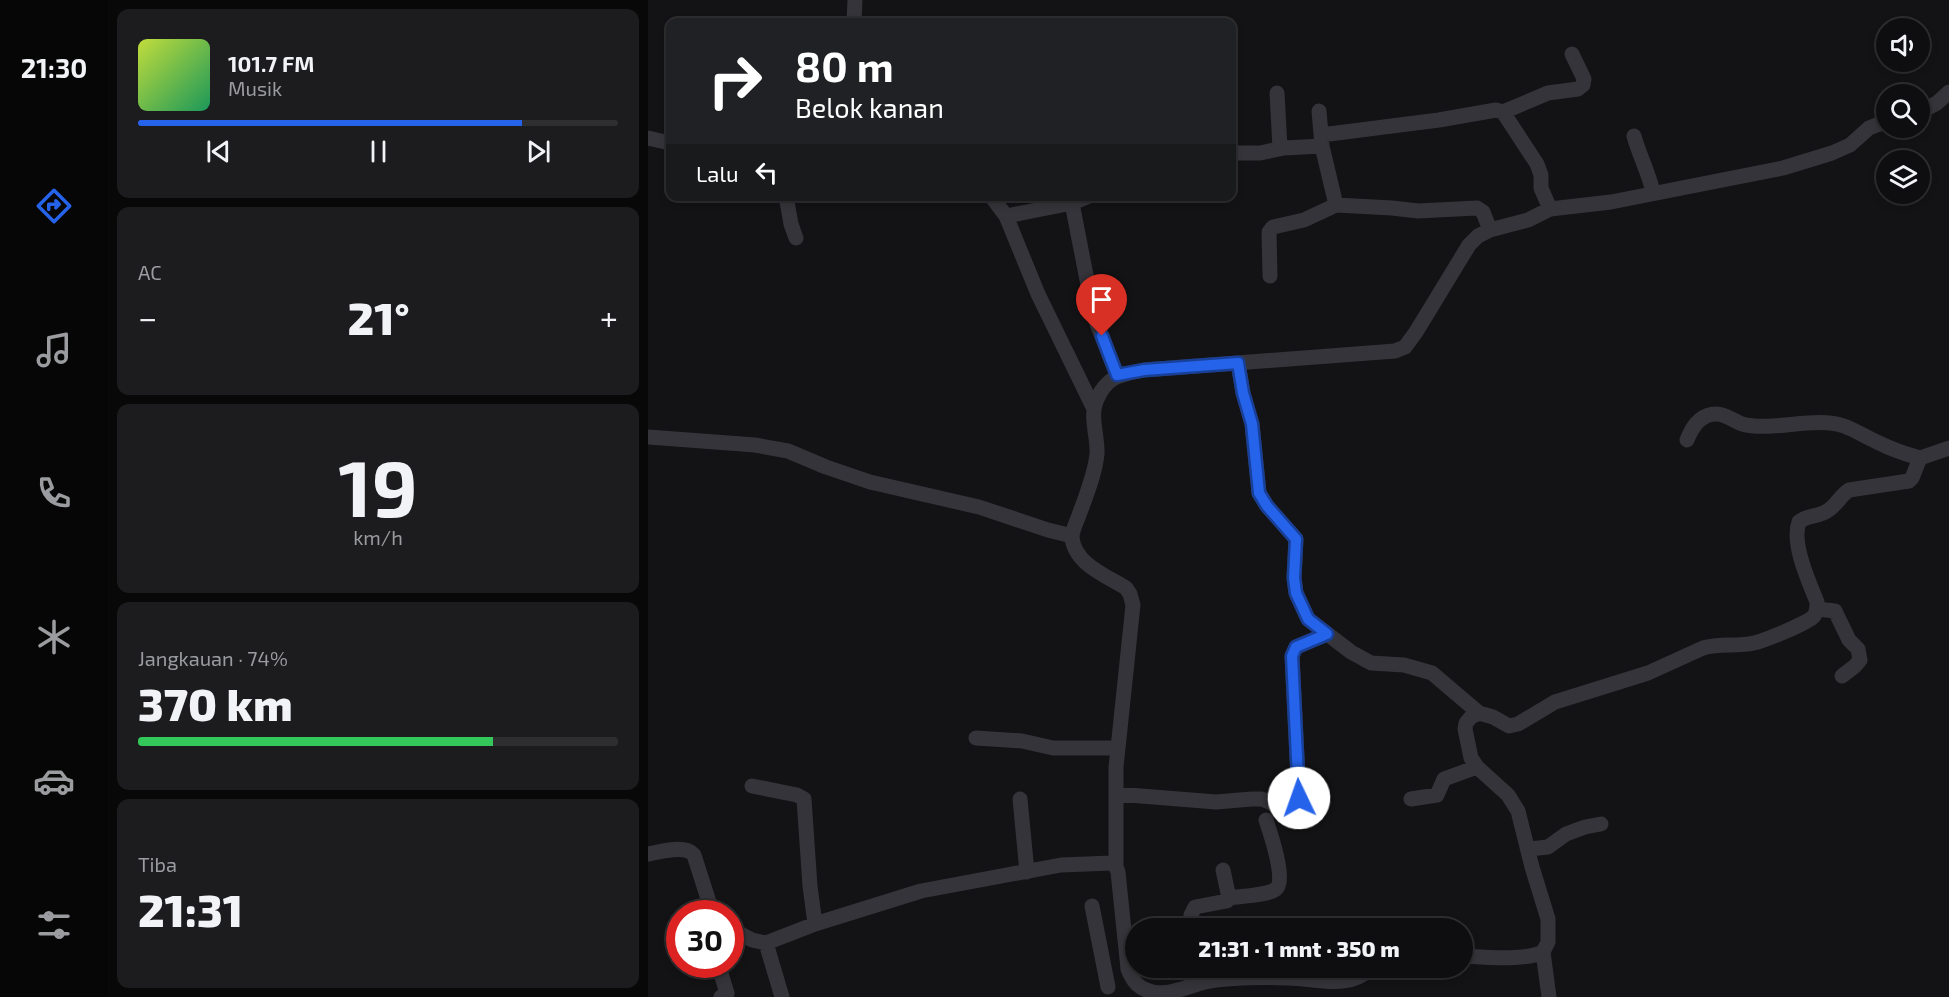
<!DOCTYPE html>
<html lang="id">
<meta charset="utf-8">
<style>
body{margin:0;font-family:"Exo 2",sans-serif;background:#1c1c1e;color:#f1f3f6;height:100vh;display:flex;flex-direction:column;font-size:22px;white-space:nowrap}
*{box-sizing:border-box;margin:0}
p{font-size:20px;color:#9b9c9f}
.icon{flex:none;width:33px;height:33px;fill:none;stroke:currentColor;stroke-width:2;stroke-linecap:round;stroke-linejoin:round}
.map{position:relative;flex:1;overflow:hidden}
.drawer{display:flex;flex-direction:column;gap:9px;padding:9px;background:#080809;width:540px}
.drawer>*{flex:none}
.hud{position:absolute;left:18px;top:18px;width:570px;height:183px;border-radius:12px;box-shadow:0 3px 9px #0003,0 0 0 2px #2e2e30;background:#202124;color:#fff;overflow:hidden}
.controls{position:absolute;left:1228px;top:18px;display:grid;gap:12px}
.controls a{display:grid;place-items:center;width:54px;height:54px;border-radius:50%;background:#0e0e10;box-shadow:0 3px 9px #0003,0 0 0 2px #2e2e30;font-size:30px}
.speed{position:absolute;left:18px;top:900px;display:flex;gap:12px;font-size:30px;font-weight:700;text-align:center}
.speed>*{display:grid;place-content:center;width:78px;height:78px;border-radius:50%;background:#0e0e10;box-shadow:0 3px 9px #0003,0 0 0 2px #2e2e30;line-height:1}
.speed .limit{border:9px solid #d22;background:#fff;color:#111}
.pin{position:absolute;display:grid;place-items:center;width:51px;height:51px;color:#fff;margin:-62px -26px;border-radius:50% 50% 50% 0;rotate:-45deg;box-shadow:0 0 6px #0007}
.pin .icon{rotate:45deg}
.me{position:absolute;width:66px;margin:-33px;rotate:357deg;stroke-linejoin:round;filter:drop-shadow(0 0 4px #0008)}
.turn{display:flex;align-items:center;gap:21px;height:126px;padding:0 30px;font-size:27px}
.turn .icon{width:78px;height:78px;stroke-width:2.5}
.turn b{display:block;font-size:42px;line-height:51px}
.then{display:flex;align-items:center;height:57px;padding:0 30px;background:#0003;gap:12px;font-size:22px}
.big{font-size:45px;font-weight:800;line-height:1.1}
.drawer .tile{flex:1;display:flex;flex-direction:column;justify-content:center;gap:9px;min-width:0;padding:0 21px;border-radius:12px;background:#1c1c1e}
.drawer .dial{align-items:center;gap:0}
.dial b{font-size:78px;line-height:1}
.song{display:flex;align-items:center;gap:18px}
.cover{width:72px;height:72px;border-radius:9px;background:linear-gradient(135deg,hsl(70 70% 55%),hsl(150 70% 35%))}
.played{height:6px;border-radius:3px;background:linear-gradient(90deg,#2563eb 80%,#2e2e30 80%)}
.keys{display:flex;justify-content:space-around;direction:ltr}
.heat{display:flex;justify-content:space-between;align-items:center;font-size:33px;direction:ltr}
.charge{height:9px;border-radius:4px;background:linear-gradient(90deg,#34c759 74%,#2e2e30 0)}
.trip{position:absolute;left:477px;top:918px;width:348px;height:60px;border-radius:30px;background:#0e0e10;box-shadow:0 3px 9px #0003,0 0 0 2px #2e2e30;font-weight:800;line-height:60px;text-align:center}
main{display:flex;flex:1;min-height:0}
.menu{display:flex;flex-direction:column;width:108px;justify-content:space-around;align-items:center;background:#060606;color:#9b9c9f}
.menu .icon{width:42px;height:42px}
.menu .active{color:#2563eb}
.menu b{font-size:27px;color:#f1f3f6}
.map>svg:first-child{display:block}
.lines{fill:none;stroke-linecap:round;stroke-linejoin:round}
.minor{stroke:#34343a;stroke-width:15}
.route-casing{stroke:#184099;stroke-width:15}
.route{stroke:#2563eb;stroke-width:10}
</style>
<main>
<nav class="menu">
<b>21:30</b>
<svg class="icon active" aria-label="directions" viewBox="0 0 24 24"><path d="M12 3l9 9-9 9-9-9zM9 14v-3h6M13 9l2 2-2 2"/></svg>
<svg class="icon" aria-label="music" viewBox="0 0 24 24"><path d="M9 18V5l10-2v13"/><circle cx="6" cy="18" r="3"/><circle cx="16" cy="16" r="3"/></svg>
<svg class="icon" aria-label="phone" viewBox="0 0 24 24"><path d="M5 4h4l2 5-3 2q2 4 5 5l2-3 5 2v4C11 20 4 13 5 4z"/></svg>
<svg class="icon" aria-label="climate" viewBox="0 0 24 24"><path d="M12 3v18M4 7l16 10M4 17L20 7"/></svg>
<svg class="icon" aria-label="car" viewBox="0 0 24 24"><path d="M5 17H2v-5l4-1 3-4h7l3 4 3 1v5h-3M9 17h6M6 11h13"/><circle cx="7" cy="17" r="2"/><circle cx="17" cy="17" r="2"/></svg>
<svg class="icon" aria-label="filters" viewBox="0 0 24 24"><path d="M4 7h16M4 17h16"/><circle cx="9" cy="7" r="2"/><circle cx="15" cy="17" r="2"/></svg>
</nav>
<section class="drawer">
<div class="tile">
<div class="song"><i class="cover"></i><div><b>101.7 FM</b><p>Musik</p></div></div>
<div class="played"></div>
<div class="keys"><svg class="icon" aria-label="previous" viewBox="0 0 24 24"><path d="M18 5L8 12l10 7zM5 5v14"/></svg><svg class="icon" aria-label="pause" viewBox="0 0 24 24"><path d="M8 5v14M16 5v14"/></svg><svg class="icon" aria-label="next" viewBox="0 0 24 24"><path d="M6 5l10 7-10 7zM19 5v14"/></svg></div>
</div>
<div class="tile"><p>AC</p>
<div class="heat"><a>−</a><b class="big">21°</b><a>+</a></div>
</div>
<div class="tile dial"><b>19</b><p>km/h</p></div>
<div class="tile"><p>Jangkauan · 74%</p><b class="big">370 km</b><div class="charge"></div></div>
<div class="tile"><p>Tiba</p><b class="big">21:31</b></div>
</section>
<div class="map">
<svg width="1301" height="997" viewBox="0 0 1301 997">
<rect width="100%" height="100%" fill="#131315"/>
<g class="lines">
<!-- minor -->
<path class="minor" d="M206,22l1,-22
M629,93l3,55
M671,111l3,35 14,59 56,3 26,3 59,-3 6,4 7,18
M855,112l45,-19 30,-4 5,-4 1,-6 -12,-25
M1272,112l17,-9 12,-11
M673,135l118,-15 57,-10 7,2 34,52 4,11v13l9,21
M986,136c5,19 15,37 19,56
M0,138l22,5
M584,153h28l24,-5 38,-2
M138,196l5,28 5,14
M343,196l15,20 32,78 56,115
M424,203l22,113 23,59
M358,216l66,-13 17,-7
M622,276l-1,-44 4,-5 31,-7 32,-15
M590,363l5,30 9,31 7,69 8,13 29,33 -2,39 2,15 12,26 43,33 20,11 33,2 28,8 47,40 14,4 16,9 9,-2 37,-22 93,-29 55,-25c17,-5 34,-1 51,-5 10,-2 54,-20 60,-27 3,-4 3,-9 3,-14 -8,-20 -26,-59 -18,-80 8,-7 19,-5 28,-11 9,-5 13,-15 22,-21l60,-9 3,-3 8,-20 29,-10
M0,437l107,8 33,6 38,16 44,15 109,25 69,23 24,6
M1039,440c5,-13 14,-26 29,-26 10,0 18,7 26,10 30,8 73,-8 102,2 11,4 22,11 33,16 14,7 28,12 43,16
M1169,609l18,2 14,29 9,9 2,11 -5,6 -13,10
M831,713l-8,4 -5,6 -1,6 6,29 6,9 31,28 10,16 14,56 16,52v23l-5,10 6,45
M328,738l46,3 31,7h65
M104,786l45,9 7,4 6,87 5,38
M468,794l100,8 36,-3h10l16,7 18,-3 3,-5 -7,-142 4,-9 31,-13
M372,799l7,73
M763,799l26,-4 7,-16 33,-12
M881,849l19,-2 18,-13 19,-7 16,-3
M0,854c13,-2 37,-10 46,1l15,47 8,12
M468,867v-100l17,-162 -3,-11 -4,-6c-19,-12 -52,-24 -54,-51 0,-6 5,-16 7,-22 7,-19 16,-41 18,-61 1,-18 -8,-38 0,-55 11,-24 24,-24 47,-29l251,-19 10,-4 11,-15 53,-87 9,-9 12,-6 38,-10 22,-11 61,-7 172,-34 49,-15 18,-8 19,-17 18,-7
M581,898c11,-2 38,-2 47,-9 11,-7 -6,-57 -10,-69
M444,906l16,81
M82,928l22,12 14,3 49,-19 106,-33 140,-26 51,-2 4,4 2,5 10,97c5,13 11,20 25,23 21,4 42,-10 63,-12 23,-3 49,-3 73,-2 30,1 59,12 83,-10
M545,928l-2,-13 4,-8 32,-6 2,-3 -6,-28
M118,943l16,54
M814,956c21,1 63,5 81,-4
M70,964l9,29 -6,4"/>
</g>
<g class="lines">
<!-- route casing -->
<g class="route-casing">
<path id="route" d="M454,336l15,39 27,-5 94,-7 5,30 9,31 7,69 8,13 29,33 -2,39 2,15 12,26 19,15 -31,13 -4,9 7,142"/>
</g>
<!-- route -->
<use href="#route" class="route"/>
</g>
</svg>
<div class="controls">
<a><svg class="icon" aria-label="sound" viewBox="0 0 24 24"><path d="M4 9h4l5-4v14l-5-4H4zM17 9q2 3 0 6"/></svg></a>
<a><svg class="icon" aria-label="search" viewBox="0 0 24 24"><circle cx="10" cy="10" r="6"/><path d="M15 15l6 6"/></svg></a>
<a><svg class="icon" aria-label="layers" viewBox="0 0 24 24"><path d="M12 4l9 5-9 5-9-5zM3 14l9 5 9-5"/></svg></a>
</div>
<div class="speed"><div class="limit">30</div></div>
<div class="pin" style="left:454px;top:336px;background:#d93025"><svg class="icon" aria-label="arrive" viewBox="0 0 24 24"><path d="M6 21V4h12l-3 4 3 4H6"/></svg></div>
<svg class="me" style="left:651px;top:798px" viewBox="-20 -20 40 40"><circle r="19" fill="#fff"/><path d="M0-13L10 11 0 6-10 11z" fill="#2563eb"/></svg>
<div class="trip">21:31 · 1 mnt · 350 m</div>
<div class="hud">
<div class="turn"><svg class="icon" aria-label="right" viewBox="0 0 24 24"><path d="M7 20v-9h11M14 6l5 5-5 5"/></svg><div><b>80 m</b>Belok kanan</div></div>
<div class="then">Lalu<svg class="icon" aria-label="left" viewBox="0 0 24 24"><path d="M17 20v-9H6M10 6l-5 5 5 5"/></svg></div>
</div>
</div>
</main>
